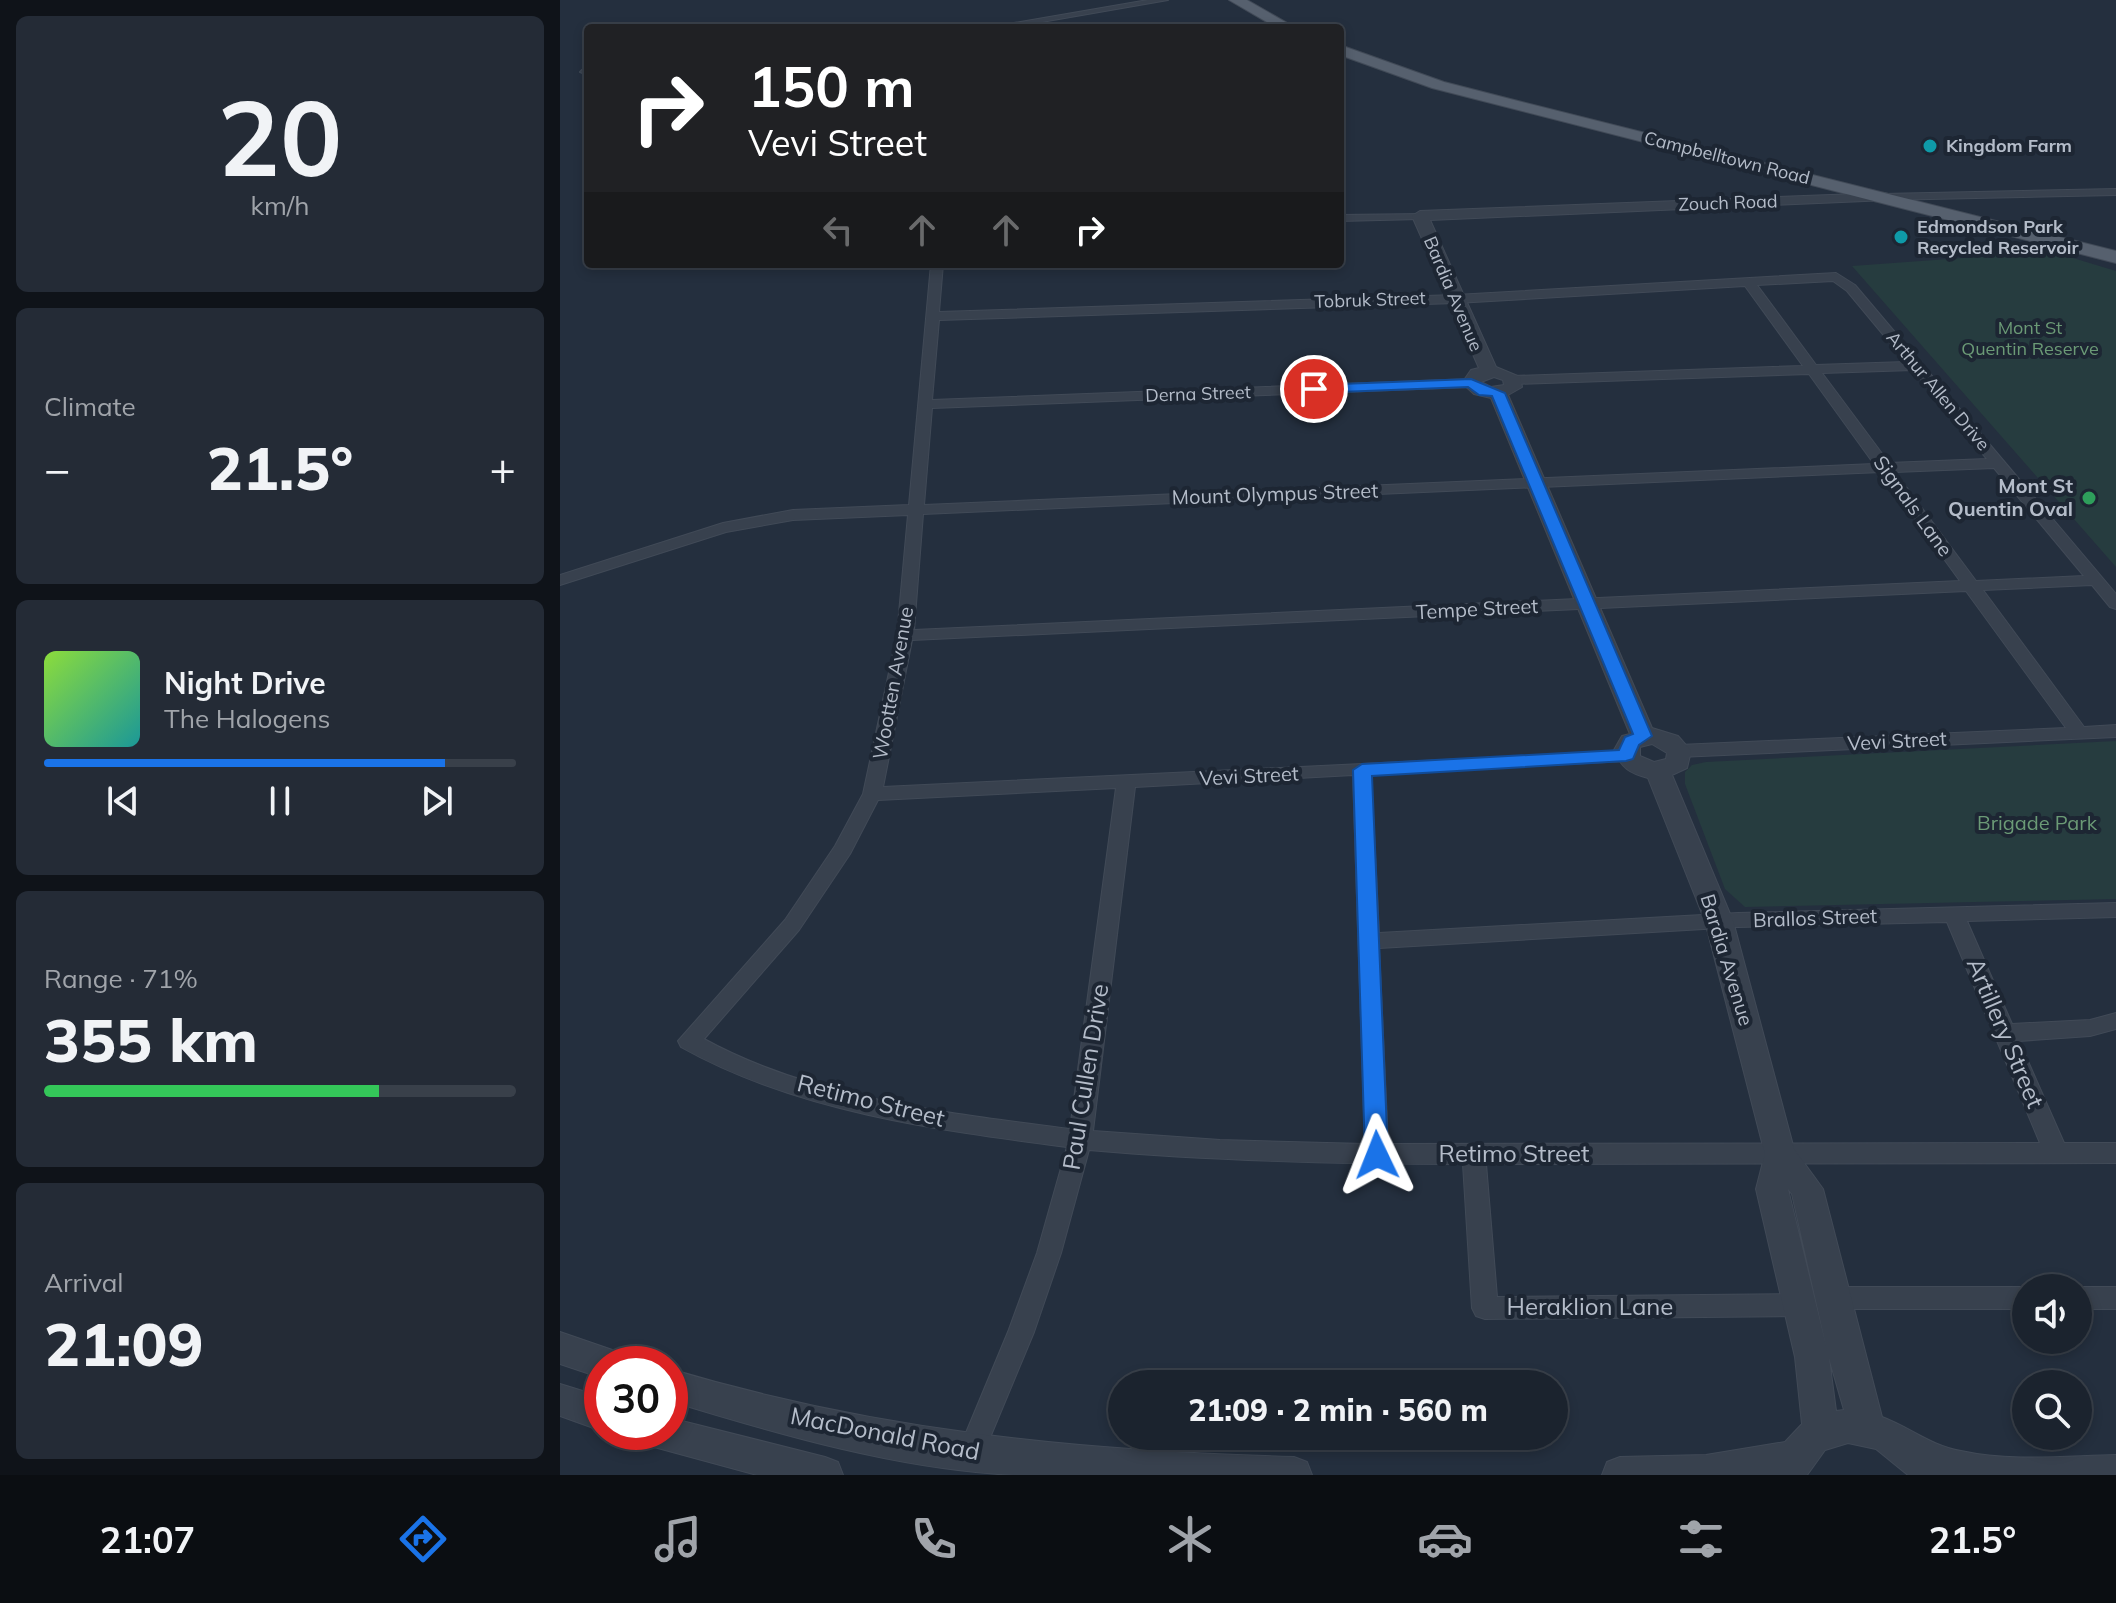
<!DOCTYPE html>
<meta charset="utf-8">
<style>
body{margin:0;font-family:Mulish,sans-serif;background:#242b36;color:#f1f3f6;height:100vh;display:flex;flex-direction:column;font-size:30px;white-space:nowrap}
*{box-sizing:border-box;margin:0}
p{font-size:26px;color:#a0a4aa}
.icon{flex:none;width:44px;height:44px;fill:none;stroke:currentColor;stroke-width:2;stroke-linecap:round;stroke-linejoin:round}
.map{position:relative;flex:1;overflow:hidden}
.details{display:flex;flex-direction:column;gap:16px;padding:16px;background:#0f1319;width:560px}
.details>*{flex:none}
.banner{position:absolute;left:24px;top:24px;width:760px;height:244px;border-radius:8px;box-shadow:0 4px 12px #0003,0 0 0 2px #39404a;background:#202124;color:#fff;overflow:hidden}
.controls{position:absolute;left:1452px;top:1274px;display:grid;gap:16px}
.controls a{display:grid;place-items:center;width:80px;height:80px;border-radius:50%;background:#1b232e;box-shadow:0 4px 12px #0003,0 0 0 2px #39404a;font-size:40px}
.speed{position:absolute;left:24px;top:1346px;display:flex;gap:16px;font-size:40px;font-weight:700;text-align:center}
.speed>*{display:grid;place-content:center;width:104px;height:104px;border-radius:50%;background:#1b232e;box-shadow:0 4px 12px #0003,0 0 0 2px #39404a;line-height:1}
.speed .limit{border:12px solid #d22;background:#fff;color:#111}
.pin{position:absolute;display:grid;place-items:center;width:68px;height:68px;color:#fff;margin:-34px;border:4px solid #fff;border-radius:50%;box-shadow:0 2px 8px #0007}
.me{position:absolute;width:88px;margin:-44px;rotate:358deg;stroke-linejoin:round;filter:drop-shadow(0 0 6px #0008)}
.turn{display:flex;align-items:center;gap:28px;height:168px;padding:0 32px;font-size:36px}
.turn .icon{width:104px;height:104px;stroke-width:2.5}
.turn b{display:block;font-size:56px;line-height:68px}
.lanes{display:flex;align-items:center;height:76px;padding:0 32px;background:#0003;justify-content:center;gap:40px;direction:ltr}
.lanes .off{opacity:.35}
.big{font-size:60px;font-weight:800;line-height:1.1}
.details .tile{flex:1;display:flex;flex-direction:column;justify-content:center;gap:12px;min-width:0;padding:0 28px;border-radius:12px;background:#242b36}
.details .dial{align-items:center;gap:0}
.dial b{font-size:104px;line-height:1}
.song{display:flex;align-items:center;gap:24px}
.cover{width:96px;height:96px;border-radius:12px;background:linear-gradient(135deg,hsl(90 70% 55%),hsl(180 70% 35%))}
.played{height:8px;border-radius:4px;background:linear-gradient(90deg,#1a73e8 85%,#39404a 85%)}
.keys{display:flex;justify-content:space-around;direction:ltr}
.heat{display:flex;justify-content:space-between;align-items:center;font-size:44px;direction:ltr}
.charge{height:12px;border-radius:6px;background:linear-gradient(90deg,#34c759 71%,#39404a 0)}
.trip{position:absolute;left:548px;top:1370px;width:460px;height:80px;border-radius:40px;background:#1b232e;box-shadow:0 4px 12px #0003,0 0 0 2px #39404a;font-weight:800;line-height:80px;text-align:center}
.tab-bar{display:flex;height:128px;justify-content:space-around;align-items:center;background:#0b0e12;color:#a0a4aa}
.tab-bar .icon{width:56px;height:56px}
.tab-bar .active{color:#1a73e8}
.tab-bar b{font-size:36px;color:#f1f3f6}
main{display:flex;flex:1;min-height:0}
.map>svg:first-child{display:block}
.green{fill:#263c3f}
.lines{fill:none;stroke-linecap:round;stroke-linejoin:round}
.minor-casing{stroke:#414a57;stroke-width:2}
.tertiary-casing{stroke:#414a57;stroke-width:2}
.primary-casing{stroke:#414a57;stroke-width:2}
.minor{fill:#38414e;fill-rule:evenodd}
.tertiary{fill:#38414e;fill-rule:evenodd}
.primary{fill:#56606e;fill-rule:evenodd}
.route{fill:#1a73e8;stroke:#114b97;stroke-width:2}
.culture-dot{fill:#0f9aa8;stroke:#1d2633;stroke-width:3}
.leisure-dot{fill:#2e9e5b;stroke:#1d2633;stroke-width:3}
.labels{text-anchor:middle;stroke-width:8;stroke-linejoin:round;paint-order:stroke}
.far-poi-label{font-size:18px;font-weight:bold;fill:#b4bcc9;stroke:#1d2633;text-anchor:start}
.far-street-label{font-size:18px;fill:#b4bcc9;stroke:#1d2633}
.far-park-label{font-size:18px;fill:#6b9a76;stroke:#1d2633}
.poi-label{font-size:20px;font-weight:bold;fill:#b4bcc9;stroke:#1d2633;text-anchor:end}
.street-label{font-size:20px;fill:#b4bcc9;stroke:#1d2633}
.park-label{font-size:20px;fill:#6b9a76;stroke:#1d2633}
.near-street-label{font-size:24px;fill:#b4bcc9;stroke:#1d2633}
</style>
<main>
<section class="details">
<div class="tile dial"><b>20</b><p>km/h</p></div>
<div class="tile"><p>Climate</p>
<div class="heat"><a>−</a><b class="big">21.5°</b><a>+</a></div>
</div>
<div class="tile">
<div class="song"><i class="cover"></i><div><b>Night Drive</b><p>The Halogens</p></div></div>
<div class="played"></div>
<div class="keys"><svg class="icon" aria-label="previous" viewBox="0 0 24 24"><path d="M18 5L8 12l10 7zM5 5v14"/></svg><svg class="icon" aria-label="pause" viewBox="0 0 24 24"><path d="M8 5v14M16 5v14"/></svg><svg class="icon" aria-label="next" viewBox="0 0 24 24"><path d="M6 5l10 7-10 7zM19 5v14"/></svg></div>
</div>
<div class="tile"><p>Range · 71%</p><b class="big">355 km</b><div class="charge"></div></div>
<div class="tile"><p>Arrival</p><b class="big">21:09</b></div>
</section>
<div class="map">
<svg width="1556" height="1475" viewBox="0 0 1556 1475">
<rect width="100%" height="100%" fill="#242f3e"/>
<!-- green -->
<path class="green" d="M1460,242l96,29v296l-264,-301 138,-10z
M1556,741v158l-371,8 -20,-18 -40,-105v-12l7,-7 14,-3z"/>
<g class="lines">
<!-- minor casing -->
<g class="minor-casing">
<path id="minor" d="M588,0h20l-161,28h-22z
M28,69v6l-8,-3 2,-2z
M1556,189v6l-233,5 -6,-3 6,-3z
M864,214v4l-4,1 -80,2v-6z
M371,264h12l-4,48 517,-17 380,-22 19,12 261,309v15l-6,-2 -18,-22 -109,5 101,137 32,-2v12l-437,20 -9,-6 9,-6 387,-17 -100,-137 -1054,49 -29,147 749,-36 3,4 -3,4 -6,2 -255,13 8,159 359,-20 378,-10v14l-149,4 45,103 78,-4 26,-7v16l-26,7 -71,5 45,102h52v20l-630,1 11,133 304,-3 9,3 4,8 -4,8 -9,3 -316,3 -9,-3 -4,-8 -9,-144c-125,0 -249,-3 -374,-14l-28,103 -27,79 -50,120 -3,9 -10,4 -10,-4 -3,-9 50,-120 29,-79 30,-106c-130,-17 -270,-35 -386,-100l-3,-6 107,-121 50,-74 28,-52 34,-159 11,-120 -115,5 -67,12 -166,53v-10l163,-52 70,-13 116,-5zM1273,281l14,10 59,71 -90,3 -59,-80zM1185,286l58,80 -289,10 -7,4 7,4 295,-10 65,90 -950,41 8,-97 539,-21 7,-4 -7,-4 -539,21 7,-80 517,-17zM1353,370l74,89 -98,4 -67,-90zM1434,468l90,108 -108,5 -81,-109zM1321,472l79,109 -1046,49 9,-116zM793,775l12,369 -145,-4 -127,-9 42,-344zM556,788l-46,341c-122,-16 -257,-30 -366,-90l95,-109 51,-76 28,-54zM1387,922l93,221 -652,1 -9,-196 359,-21z
M1274,1287h192l3,1h-3v21h-192l-9,-3 -4,-8 4,-8z
M1518,1287h38v22h-38v-21h-3z"/>
</g>
<!-- tertiary casing -->
<g class="tertiary-casing">
<path id="tertiary" d="M1323,193l5,1v6l-458,20 66,147 24,10 2,10 -14,8 144,333 26,8 13,15 -4,17 -15,7 61,146 61,228 29,40 59,228c27,10 49,29 79,34 50,11 104,5 155,4v20h-208l-32,-26 -28,-6 -23,7 -18,25h-205l5,-13 13,-5 86,-2 79,-13 17,-18 -7,-67 -39,-168 9,-35 -60,-233 -57,-143c-18,-5 -27,-10 -34,-28l8,-14 8,-2 -139,-336 -17,-4 -12,-11 9,-13 8,-2 -67,-152 8,-5zM934,377l9,3 1,5 -13,2 -10,-5zM1092,744l15,9 -1,6 -12,3 -14,-6v-9zM1228,1189l4,5 35,156zM1269,1358l15,52 -8,1z
M0,1332l61,21 5,11h-24v14l-42,-14z
M110,1369c207,62 409,82 624,88l13,5 5,13c-99,0 -199,0 -298,0 -116,-6 -233,-40 -344,-74z
M0,1384l42,13v34l-42,-15z
M110,1418l155,39 13,5 5,13h-86l-114,-31 -5,-12h32z"/>
</g>
<!-- primary casing -->
<g class="primary-casing">
<path id="primary" d="M669,0h18l49,28h-19z
M780,45l104,37 74,19 598,150v12l-684,-175 -92,-33z"/>
</g>
<!-- minor -->
<use href="#minor" class="minor"/>
<!-- tertiary -->
<use href="#tertiary" class="tertiary"/>
<!-- primary -->
<use href="#primary" class="primary"/>
</g>
<!-- route -->
<path class="route" d="M911,379l34,14 147,343 -13,9 -6,14 -7,2 -254,15 16,379 -3,6 -8,3 -9,-3 -3,-6 -12,-385 9,-6 257,-14 6,-13 8,-3 -141,-338 -13,-1 -11,-8 -154,6 -7,-4 7,-4z"/>
<!-- markers -->
<g class="culture-dot">
<circle cx="1370" cy="146" r="8"/>
<circle cx="1341" cy="237" r="8"/>
</g>
<circle class="leisure-dot" cx="1529" cy="498" r="8"/>
<g class="labels">
<!-- far-poi labels -->
<g class="far-poi-label">
<text x="1386" y="152">Kingdom Farm</text>
<text x="1357" y="233">Edmondson Park<tspan x="1357" dy="21">Recycled Reservoir</tspan></text>
</g>
<!-- far-street labels -->
<g class="far-street-label">
<text transform="translate(1167 158) rotate(14)" y="6">Campbelltown Road</text>
<text transform="translate(1168 203) rotate(-2)" y="6">Zouch Road</text>
<text transform="translate(893 294) rotate(67)" y="6">Bardia Avenue</text>
<text transform="translate(810 300) rotate(-2)" y="6">Tobruk Street</text>
<text transform="translate(1378 391) rotate(50)" y="6">Arthur Allen Drive</text>
<text transform="translate(638 394) rotate(-2)" y="6">Derna Street</text>
</g>
<!-- far-park labels -->
<g class="far-park-label">
<text x="1470" y="334">Mont St<tspan x="1470" dy="21">Quentin Reserve</tspan></text>
</g>
<!-- poi labels -->
<g class="poi-label">
<text x="1513" y="493">Mont St<tspan x="1513" dy="23">Quentin Oval</tspan></text>
</g>
<!-- street labels -->
<g class="street-label">
<text transform="translate(715 494) rotate(-2)" y="7">Mount Olympus Street</text>
<text transform="translate(1353 506) rotate(54)" y="7">Signals Lane</text>
<text transform="translate(917 609) rotate(-3)" y="7">Tempe Street</text>
<text transform="translate(333 683) rotate(-80)" y="7">Wootten Avenue</text>
<text transform="translate(1337 741) rotate(-3)" y="7">Vevi Street</text>
<text transform="translate(689 776) rotate(-3)" y="7">Vevi Street</text>
<text transform="translate(1255 918) rotate(-2)" y="7">Brallos Street</text>
<text transform="translate(1167 960) rotate(73)" y="7">Bardia Avenue</text>
</g>
<!-- park labels -->
<g class="park-label">
<text x="1477" y="830">Brigade Park</text>
</g>
<!-- near-street labels -->
<g class="near-street-label">
<text transform="translate(1445 1033) rotate(67)" y="8">Artillery Street</text>
<text transform="translate(526 1077) rotate(-81)" y="8">Paul Cullen Drive</text>
<text transform="translate(311 1101) rotate(14)" y="8">Retimo Street</text>
<text x="954" y="1162">Retimo Street</text>
<text x="1030" y="1315">Heraklion Lane</text>
<text transform="translate(325 1434) rotate(11)" y="8">MacDonald Road</text>
</g>
</g>
</svg>
<div class="controls">
<a><svg class="icon" aria-label="sound" viewBox="0 0 24 24"><path d="M4 9h4l5-4v14l-5-4H4zM17 9q2 3 0 6"/></svg></a>
<a><svg class="icon" aria-label="search" viewBox="0 0 24 24"><circle cx="10" cy="10" r="6"/><path d="M15 15l6 6"/></svg></a>
</div>
<div class="speed"><div class="limit">30</div></div>
<div class="pin" style="left:754px;top:389px;background:#d93025"><svg class="icon" aria-label="arrive" viewBox="0 0 24 24"><path d="M6 21V4h12l-3 4 3 4H6"/></svg></div>
<svg class="me" style="left:817px;top:1155px" viewBox="-20 -20 40 40"><path d="M0-17L14 15 0 8-14 15z" fill="#1a73e8" stroke="#fff" stroke-width="4"/></svg>
<div class="trip">21:09 · 2 min · 560 m</div>
<div class="banner">
<div class="turn"><svg class="icon" aria-label="right" viewBox="0 0 24 24"><path d="M7 20v-9h11M14 6l5 5-5 5"/></svg><div><b>150 m</b>Vevi Street</div></div>
<div class="lanes"><svg class="icon off" aria-label="left" viewBox="0 0 24 24"><path d="M17 20v-9H6M10 6l-5 5 5 5"/></svg><svg class="icon off" aria-label="ahead" viewBox="0 0 24 24"><path d="M12 20V5M6 11l6-6 6 6"/></svg><svg class="icon off" aria-label="ahead" viewBox="0 0 24 24"><path d="M12 20V5M6 11l6-6 6 6"/></svg><svg class="icon" aria-label="right" viewBox="0 0 24 24"><path d="M7 20v-9h11M14 6l5 5-5 5"/></svg></div>
</div>
</div>
</main>
<nav class="tab-bar">
<b>21:07</b>
<svg class="icon active" aria-label="directions" viewBox="0 0 24 24"><path d="M12 3l9 9-9 9-9-9zM9 14v-3h6M13 9l2 2-2 2"/></svg>
<svg class="icon" aria-label="music" viewBox="0 0 24 24"><path d="M9 18V5l10-2v13"/><circle cx="6" cy="18" r="3"/><circle cx="16" cy="16" r="3"/></svg>
<svg class="icon" aria-label="phone" viewBox="0 0 24 24"><path d="M5 4h4l2 5-3 2q2 4 5 5l2-3 5 2v4C11 20 4 13 5 4z"/></svg>
<svg class="icon" aria-label="climate" viewBox="0 0 24 24"><path d="M12 3v18M4 7l16 10M4 17L20 7"/></svg>
<svg class="icon" aria-label="car" viewBox="0 0 24 24"><path d="M5 17H2v-5l4-1 3-4h7l3 4 3 1v5h-3M9 17h6M6 11h13"/><circle cx="7" cy="17" r="2"/><circle cx="17" cy="17" r="2"/></svg>
<svg class="icon" aria-label="filters" viewBox="0 0 24 24"><path d="M4 7h16M4 17h16"/><circle cx="9" cy="7" r="2"/><circle cx="15" cy="17" r="2"/></svg>
<b>21.5°</b>
</nav>
